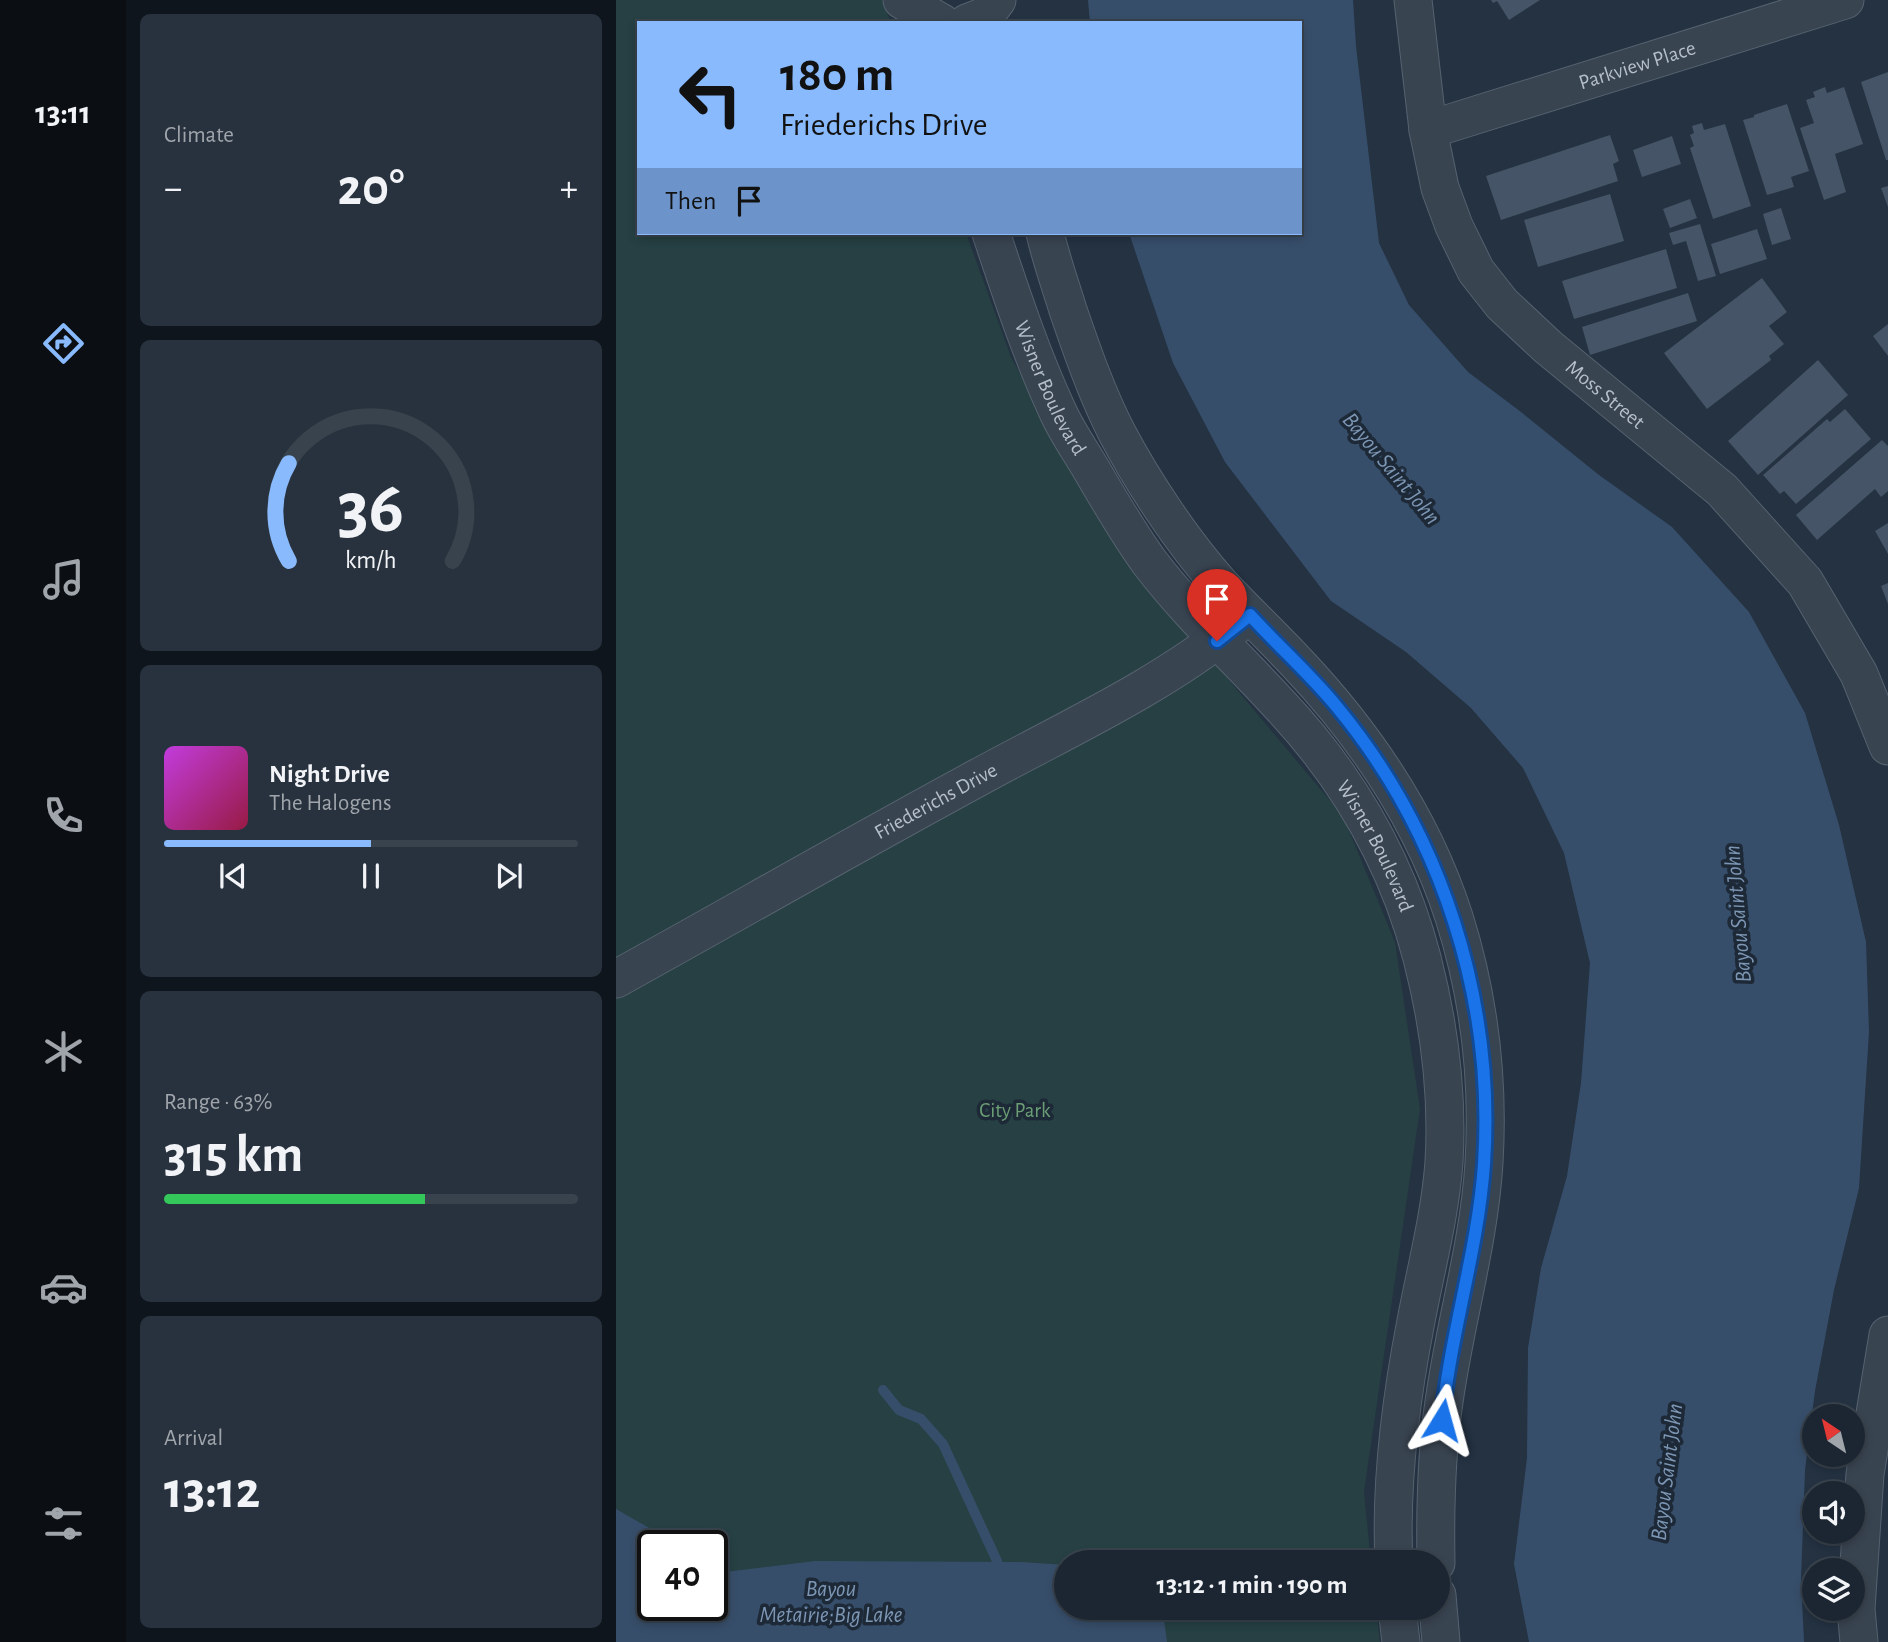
<!DOCTYPE html>
<meta charset="utf-8">
<style>
body{margin:0;font-family:"Alegreya Sans",sans-serif;background:#28323e;color:#f1f3f6;height:100vh;display:flex;flex-direction:column;font-size:26px;white-space:nowrap}
*{box-sizing:border-box;margin:0}
p{font-size:23px;color:#a0a5ac}
.icon{flex:none;width:38px;height:38px;fill:none;stroke:currentColor;stroke-width:2;stroke-linecap:round;stroke-linejoin:round}
.map{position:relative;flex:1;overflow:hidden}
.details{display:flex;flex-direction:column;gap:14px;padding:14px;background:#0f151c;width:490px}
.details>*{flex:none}
.top-card{position:absolute;left:21px;top:21px;width:665px;height:214px;border-radius:0px;box-shadow:0 4px 10px #0003,0 0 0 2px #39434d;background:#88bafd;color:#111;overflow:hidden}
.needle{width:46px;rotate:325deg}
.controls{position:absolute;left:1186px;top:1404px;display:grid;gap:14px}
.controls a{display:grid;place-items:center;width:63px;height:63px;border-radius:50%;background:#1b2632;box-shadow:0 4px 10px #0003,0 0 0 2px #39434d;font-size:35px}
.speed{position:absolute;left:21px;top:1530px;display:flex;gap:14px;font-size:35px;font-weight:700;text-align:center}
.speed>*{display:grid;place-content:center;width:91px;height:91px;border-radius:50%;background:#1b2632;box-shadow:0 4px 10px #0003,0 0 0 2px #39434d;line-height:1}
.speed .limit{border:4px solid #111;border-radius:10px;background:#fff;color:#111}
.pin{position:absolute;display:grid;place-items:center;width:60px;height:60px;color:#fff;margin:-72px -30px;border-radius:50% 50% 50% 0;rotate:-45deg;box-shadow:0 0 7px #0007}
.pin .icon{rotate:45deg}
.me{position:absolute;width:77px;margin:-38px;rotate:8deg;stroke-linejoin:round;filter:drop-shadow(0 0 5px #0008)}
.turn{display:flex;align-items:center;gap:24px;height:147px;padding:0 28px;font-size:32px}
.turn .icon{width:91px;height:91px;stroke-width:2.5}
.turn b{display:block;font-size:49px;line-height:60px}
.then{display:flex;align-items:center;height:66px;padding:0 28px;background:#0003;gap:14px;font-size:26px}
.big{font-size:52px;font-weight:700;line-height:1.1}
.details .tile{flex:1;display:flex;flex-direction:column;justify-content:center;gap:10px;min-width:0;padding:0 24px;border-radius:10px;background:#28323e}
.details .dial{align-items:center;gap:0}
.dial svg{height:182px;overflow:visible;fill:none;stroke:#39434d;stroke-width:7;stroke-linecap:round;text-anchor:middle}
.dial text{fill:#f1f3f6;stroke:none}
.song{display:flex;align-items:center;gap:21px}
.cover{width:84px;height:84px;border-radius:10px;background:linear-gradient(135deg,hsl(290 70% 55%),hsl(340 70% 35%))}
.played{height:7px;border-radius:4px;background:linear-gradient(90deg,#88bafd 50%,#39434d 50%)}
.keys{display:flex;justify-content:space-around;direction:ltr}
.heat{display:flex;justify-content:space-between;align-items:center;font-size:38px;direction:ltr}
.charge{height:10px;border-radius:5px;background:linear-gradient(90deg,#34c759 63%,#39434d 0)}
.trip{position:absolute;left:438px;top:1550px;width:396px;height:70px;border-radius:35px;background:#1b2632;box-shadow:0 4px 10px #0003,0 0 0 2px #39434d;font-weight:700;line-height:70px;text-align:center}
main{display:flex;flex:1;min-height:0}
.tab-bar{display:flex;flex-direction:column;width:126px;justify-content:space-around;align-items:center;background:#0b0f14;color:#a0a5ac}
.tab-bar .icon{width:49px;height:49px}
.tab-bar .selected{color:#88bafd}
.tab-bar b{font-size:32px;color:#f1f3f6}
.map>svg:first-child{display:block}
.green{fill:#264043;fill-rule:evenodd}
.water{fill:#374e6a}
.lines{fill:none;stroke-linecap:round;stroke-linejoin:round}
.stream{stroke:#374e6a;stroke-width:10}
.building{fill:#455466}
.minor-casing{stroke:#56626f;stroke-width:39}
.minor{stroke:#394451;stroke-width:37}
.route-casing{stroke:#114b97;stroke-width:18}
.route{stroke:#1a73e8;stroke-width:12}
.labels{text-anchor:middle;stroke-width:7;stroke-linejoin:round;paint-order:stroke}
.street-label{font-size:21px;fill:#b5bfcc;stroke:#1d2937}
.park-label{font-size:21px;fill:#6b9e75;stroke:#1d2937}
.water-label{font-size:23px;font-style:italic;fill:#7c96b4;stroke:#1d2937}
</style>
<main>
<nav class="tab-bar">
<b>13:11</b>
<svg class="icon selected" aria-label="directions" viewBox="0 0 24 24"><path d="M12 3l9 9-9 9-9-9zM9 14v-3h6M13 9l2 2-2 2"/></svg>
<svg class="icon" aria-label="music" viewBox="0 0 24 24"><path d="M9 18V5l10-2v13"/><circle cx="6" cy="18" r="3"/><circle cx="16" cy="16" r="3"/></svg>
<svg class="icon" aria-label="phone" viewBox="0 0 24 24"><path d="M5 4h4l2 5-3 2q2 4 5 5l2-3 5 2v4C11 20 4 13 5 4z"/></svg>
<svg class="icon" aria-label="climate" viewBox="0 0 24 24"><path d="M12 3v18M4 7l16 10M4 17L20 7"/></svg>
<svg class="icon" aria-label="car" viewBox="0 0 24 24"><path d="M5 17H2v-5l4-1 3-4h7l3 4 3 1v5h-3M9 17h6M6 11h13"/><circle cx="7" cy="17" r="2"/><circle cx="17" cy="17" r="2"/></svg>
<svg class="icon" aria-label="filters" viewBox="0 0 24 24"><path d="M4 7h16M4 17h16"/><circle cx="9" cy="7" r="2"/><circle cx="15" cy="17" r="2"/></svg>
</nav>
<section class="details">
<div class="tile"><p>Climate</p>
<div class="heat"><a>−</a><b class="big">20°</b><a>+</a></div>
</div>
<div class="tile dial"><svg viewBox="0 0 100 80">
<path d="M14 69A42 42 0 1 1 86 69"/>
<path d="M14 69A42 42 0 0 1 14 26" stroke="#88bafd"/>
<text x="50" y="56" font-size="32" font-weight="700">36</text>
<text x="50" y="72" font-size="11">km/h</text>
</svg></div>
<div class="tile">
<div class="song"><i class="cover"></i><div><b>Night Drive</b><p>The Halogens</p></div></div>
<div class="played"></div>
<div class="keys"><svg class="icon" aria-label="previous" viewBox="0 0 24 24"><path d="M18 5L8 12l10 7zM5 5v14"/></svg><svg class="icon" aria-label="pause" viewBox="0 0 24 24"><path d="M8 5v14M16 5v14"/></svg><svg class="icon" aria-label="next" viewBox="0 0 24 24"><path d="M6 5l10 7-10 7zM19 5v14"/></svg></div>
</div>
<div class="tile"><p>Range · 63%</p><b class="big">315 km</b><div class="charge"></div></div>
<div class="tile"><p>Arrival</p><b class="big">13:12</b></div>
</section>
<div class="map">
<svg width="1272" height="1642" viewBox="0 0 1272 1642">
<rect width="100%" height="100%" fill="#243242"/>
<!-- green -->
<path class="green" d="M0,0h266l9,23h-252v210h327l45,124 102,185 230,274 52,126 25,167 -56,383 7,71h-305v45h310l4,34h-764zM37,1545h59v60h-59z"/>
<!-- water -->
<path class="water" d="M472,0h265l3,46 23,197 30,62 59,67 53,40 78,63 73,52 77,85 56,101 34,112 27,117 3,90 -10,156 -25,102 -19,101 -10,79 -4,109 3,63h-275l-15,-78 13,-106 1,-110 13,-80 26,-92 14,-93 9,-120 -26,-110 -41,-85 -52,-60 -65,-56 -75,-51 -106,-139 -52,-99 -44,-130h171v-210h-210z
M0,1509l63,36h-26v60h59v-40l13,7 90,-11 207,1 44,3v43h83l15,11 3,23h-551z"/>
<g class="lines">
<!-- stream -->
<path class="stream" d="M267,1390l16,20 22,9 22,25 54,117"/>
</g>
<!-- building -->
<path class="building" d="M875,0h49l-31,20 -12,-19 -4,2z
M1272,72v88h-2l-25,-78z
M1209,87l2,6 17,-6 19,57 -28,10 11,38 -22,8 -24,-72 14,-5 -8,-23 9,-3 -2,-5z
M1171,104l22,67 -18,6 3,10 -27,8 -24,-75 11,-3v-2z
M1086,123l2,7 21,-6 26,82 -38,13 -23,-71 4,-2 -4,-11 4,-2 -2,-7z
M994,135l9,26 -6,3 5,17 -117,39 -15,-44z
M1056,136l9,28 -39,13 -9,-27z
M1272,186v21l-7,-19z
M994,194l14,47 -86,26 -14,-47z
M1074,199l7,19 -27,10 -7,-19z
M1165,208l10,31 -19,6 -9,-31z
M1084,224l16,52 -18,5 -12,-40 -13,4 -4,-12z
M1141,229l10,30 -47,15 -9,-30z
M1050,249l11,39 -103,31 -12,-38z
M1146,278l25,34 -18,14 15,18 -15,12 2,4 -64,49 -43,-56z
M1072,293l9,28 -107,34 -8,-28z
M1272,324v32l-15,-20z
M1202,360l30,35 -90,80 -30,-34z
M1229,409l26,30 -75,65 -12,-13 -4,3 -17,-19 64,-56 3,3z
M1266,440l6,6v45l-7,6 -6,-8 -58,51 -21,-25z
M1272,523v31l-13,-23z
M1272,583v21l-7,-18z"/>
<g class="lines">
<!-- minor casing -->
<g class="minor-casing">
<g id="minor">
<path d="M286,0l40,23"/>
<path id="s1" d="M797,0l15,130 12,58 14,38 22,45 26,33 46,43 174,143 83,92 54,92 29,72"/>
<path d="M351,23l18,-7 12,-16"/>
<path id="s2" d="M812,130l417,-130"/>
<path id="s3" d="M375,233c20,60 40,121 67,179 9,20 22,38 33,57 19,32 37,64 59,94 39,51 86,94 129,141 68,72 118,158 143,254 17,66 26,136 22,204 -4,54 -18,106 -28,159 -15,77 -26,163 -22,242"/>
<path d="M429,233c6,26 15,51 23,77 14,41 29,84 49,123 27,51 65,108 103,151 25,27 52,52 77,79 68,72 126,158 157,254 25,79 35,163 30,246 -5,81 -29,159 -40,239 -8,53 -9,107 -8,161"/>
<path id="s4" d="M0,979c121,-67 241,-136 363,-202 86,-47 179,-89 256,-151"/>
<path d="M821,1595l4,47"/>
<path d="M781,1608l4,34"/>
<path d="M1243,1642l-3,-33 9,-135 23,-139"/>
</g>
</g>
<!-- minor -->
<use href="#minor" class="minor"/>
</g>
<g class="lines">
<!-- route casing -->
<g class="route-casing">
<path id="route" d="M601,641l33,-26c28,31 60,59 87,92 105,127 158,293 147,457 -6,87 -34,170 -42,256"/>
</g>
<!-- route -->
<use href="#route" class="route"/>
</g>
<g class="labels">
<!-- street labels -->
<g class="street-label">
<text dy="7" stroke="none"><textPath href="#s2" startOffset="219">Parkview Place</textPath></text>
<text dy="7" stroke="none"><textPath href="#s3" startOffset="166">Wisner Boulevard</textPath></text>
<text dy="7" stroke="none"><textPath href="#s1" startOffset="460">Moss Street</textPath></text>
<text dy="7" stroke="none"><textPath href="#s4" startOffset="366">Friederichs Drive</textPath></text>
<text dy="7" stroke="none"><textPath href="#s3" startOffset="732">Wisner Boulevard</textPath></text>
</g>
<!-- park labels -->
<g class="park-label">
<text x="399" y="1117">City Park</text>
</g>
<!-- water labels -->
<g class="water-label">
<text transform="translate(776 468) rotate(50)" y="8">Bayou Saint John</text>
<text transform="translate(1121 914) rotate(-95)" y="8">Bayou Saint John</text>
<text transform="translate(1050 1472) rotate(-83)" y="8">Bayou Saint John</text>
<text x="215" y="1596">Bayou<tspan x="215" dy="26">Metairie;Big Lake</tspan></text>
</g>
</g>
</svg>
<div class="controls">
<a><svg class="needle" viewBox="-14 -14 28 28"><path d="M0-13l5 13h-10z" fill="#e53935"/><path d="M0 13l5-13h-10z" fill="#a0a5ac"/></svg></a>
<a><svg class="icon" aria-label="sound" viewBox="0 0 24 24"><path d="M4 9h4l5-4v14l-5-4H4zM17 9q2 3 0 6"/></svg></a>
<a><svg class="icon" aria-label="layers" viewBox="0 0 24 24"><path d="M12 4l9 5-9 5-9-5zM3 14l9 5 9-5"/></svg></a>
</div>
<div class="speed"><div class="limit">40</div></div>
<div class="pin" style="left:601px;top:641px;background:#d93025"><svg class="icon" aria-label="arrive" viewBox="0 0 24 24"><path d="M6 21V4h12l-3 4 3 4H6"/></svg></div>
<svg class="me" style="left:826px;top:1420px" viewBox="-20 -20 40 40"><path d="M0-17L14 15 0 8-14 15z" fill="#1a73e8" stroke="#fff" stroke-width="4"/></svg>
<div class="trip">13:12 · 1 min · 190 m</div>
<div class="top-card">
<div class="turn"><svg class="icon" aria-label="left" viewBox="0 0 24 24"><path d="M17 20v-9H6M10 6l-5 5 5 5"/></svg><div><b>180 m</b>Friederichs Drive</div></div>
<div class="then">Then<svg class="icon" aria-label="arrive" viewBox="0 0 24 24"><path d="M6 21V4h12l-3 4 3 4H6"/></svg></div>
</div>
</div>
</main>
